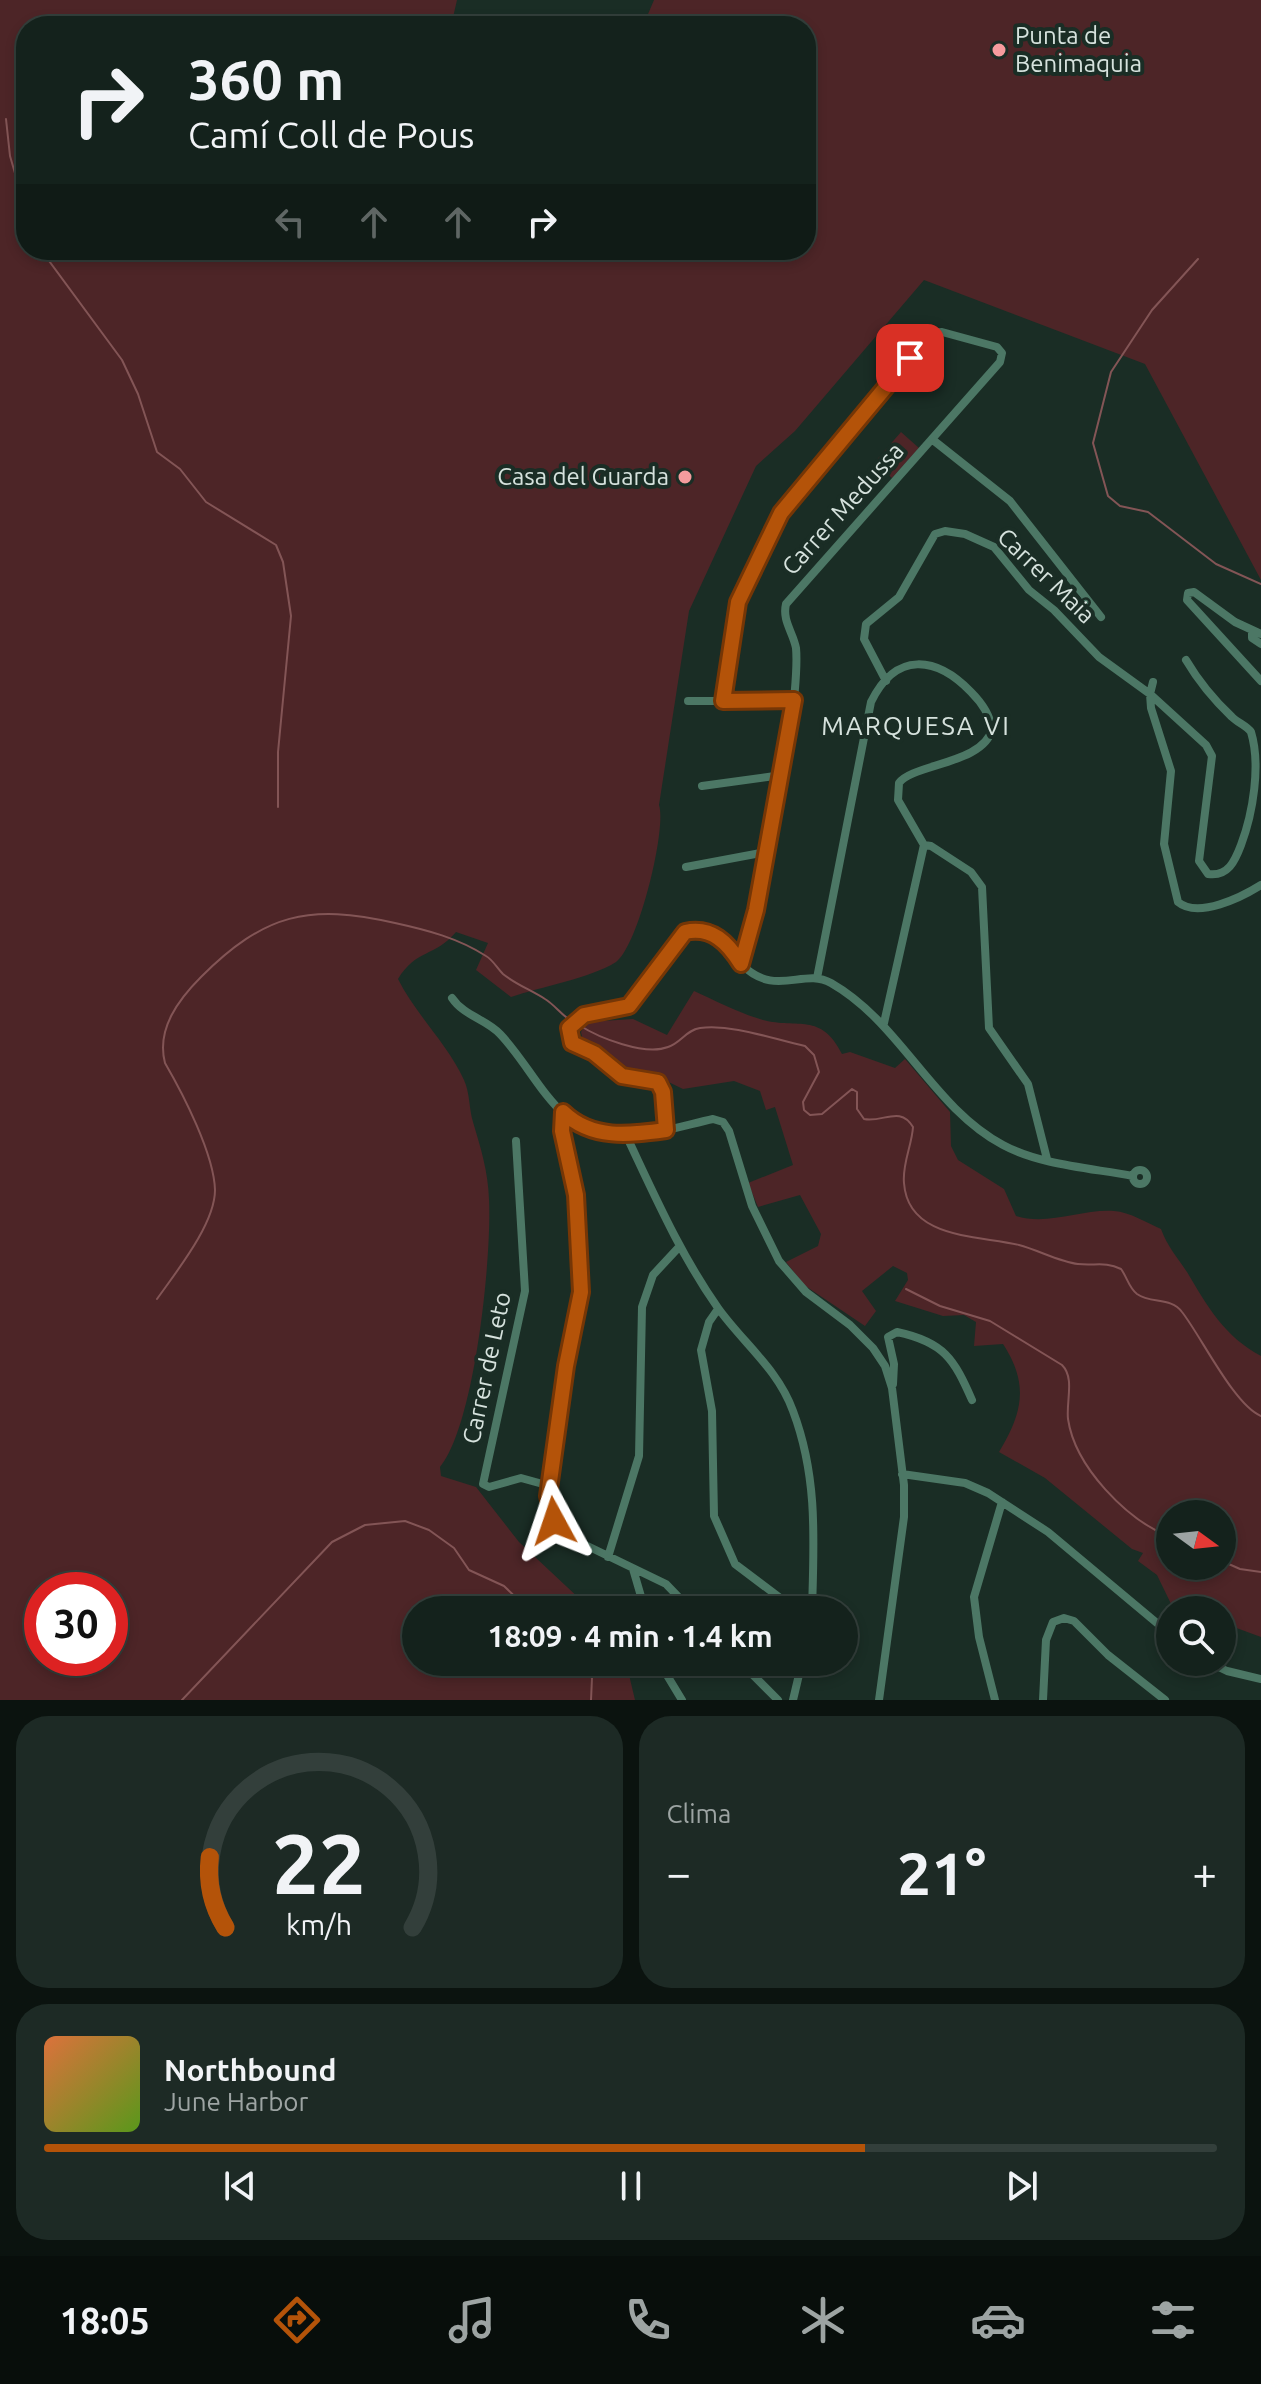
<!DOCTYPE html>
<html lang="es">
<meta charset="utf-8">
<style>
body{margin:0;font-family:Ubuntu,sans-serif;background:#1d2a25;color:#f1f3f6;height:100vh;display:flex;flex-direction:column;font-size:30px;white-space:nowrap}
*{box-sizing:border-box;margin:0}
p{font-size:26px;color:#9da4a3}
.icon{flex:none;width:44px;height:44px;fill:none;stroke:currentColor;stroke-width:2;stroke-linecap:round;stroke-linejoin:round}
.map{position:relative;height:1700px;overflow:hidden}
.sheet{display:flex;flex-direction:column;gap:16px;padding:16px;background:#0b130f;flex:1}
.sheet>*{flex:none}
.banner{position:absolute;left:16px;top:16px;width:800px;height:244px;border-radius:32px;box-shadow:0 4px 12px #0003,0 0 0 2px #333f3b;background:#14221c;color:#f1f3f6;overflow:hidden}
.needle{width:52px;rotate:105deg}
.fabs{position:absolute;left:1156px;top:1500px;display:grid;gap:16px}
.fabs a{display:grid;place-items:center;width:80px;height:80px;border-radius:50%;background:#14221c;box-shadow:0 4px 12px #0003,0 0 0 2px #333f3b;font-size:40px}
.speed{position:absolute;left:24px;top:1572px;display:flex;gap:16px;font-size:40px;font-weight:700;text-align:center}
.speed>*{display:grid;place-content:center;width:104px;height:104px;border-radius:50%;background:#14221c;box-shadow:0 4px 12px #0003,0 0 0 2px #333f3b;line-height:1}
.speed .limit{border:12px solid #d22;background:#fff;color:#111}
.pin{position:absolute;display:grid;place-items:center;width:68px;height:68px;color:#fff;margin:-34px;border-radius:16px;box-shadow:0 4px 12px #0006}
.me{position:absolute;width:88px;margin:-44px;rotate:355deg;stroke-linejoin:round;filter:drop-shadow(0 0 6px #0008)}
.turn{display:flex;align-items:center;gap:28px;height:168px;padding:0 40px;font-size:36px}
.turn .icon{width:104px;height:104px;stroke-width:2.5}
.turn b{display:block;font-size:56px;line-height:68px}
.lanes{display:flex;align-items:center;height:76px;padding:0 40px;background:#0003;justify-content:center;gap:40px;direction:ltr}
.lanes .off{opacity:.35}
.big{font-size:60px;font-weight:600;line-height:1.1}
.sheet .card{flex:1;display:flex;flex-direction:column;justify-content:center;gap:12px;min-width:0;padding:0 28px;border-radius:32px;background:#1d2a25}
.sheet .dial{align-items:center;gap:0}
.dial svg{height:208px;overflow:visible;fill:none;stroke:#333f3b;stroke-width:7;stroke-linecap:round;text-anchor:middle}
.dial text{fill:#f1f3f6;stroke:none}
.song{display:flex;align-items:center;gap:24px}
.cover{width:96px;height:96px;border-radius:12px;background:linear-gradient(135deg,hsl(20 70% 55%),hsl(90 70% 35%))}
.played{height:8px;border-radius:4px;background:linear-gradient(90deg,#b45309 70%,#333f3b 70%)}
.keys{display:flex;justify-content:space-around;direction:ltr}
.heat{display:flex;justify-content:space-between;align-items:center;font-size:44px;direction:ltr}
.sheet .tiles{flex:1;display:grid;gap:16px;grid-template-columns:1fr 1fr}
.card:last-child{grid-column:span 2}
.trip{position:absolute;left:402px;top:1596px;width:456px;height:80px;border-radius:40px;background:#14221c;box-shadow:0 4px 12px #0003,0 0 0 2px #333f3b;font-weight:600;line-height:80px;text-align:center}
.tab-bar{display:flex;height:128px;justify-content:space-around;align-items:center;background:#080e0b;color:#9da4a3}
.tab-bar .icon{width:56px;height:56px}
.tab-bar .current{color:#b45309}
.tab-bar b{font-size:36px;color:#f1f3f6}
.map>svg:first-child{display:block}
.green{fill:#4d2527;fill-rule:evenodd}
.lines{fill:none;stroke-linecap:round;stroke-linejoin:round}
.stream{stroke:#835556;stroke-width:2}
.minor{stroke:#4c7765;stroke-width:8}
.route-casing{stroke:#753606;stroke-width:20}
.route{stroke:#b45309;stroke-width:14}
.poi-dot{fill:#f59b9d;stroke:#1a2d25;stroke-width:3}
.labels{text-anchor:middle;stroke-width:8;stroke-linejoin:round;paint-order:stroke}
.poi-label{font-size:24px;fill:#d6e2dd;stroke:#1a2d25;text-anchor:start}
.street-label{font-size:24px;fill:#d6e2dd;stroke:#1a2d25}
.neighbourhood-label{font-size:26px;letter-spacing:2px;fill:#d6e2dd;stroke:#1a2d25}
</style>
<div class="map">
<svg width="1261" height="1700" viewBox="0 0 1261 1700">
<rect width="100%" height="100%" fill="#1a2d25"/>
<!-- green -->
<path class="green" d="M0,0h457l-6,26h-425v224h780v-224h-163l11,-26h607v580l-116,-216 -221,-84 -129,151 -39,35 -67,145 -30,194c8,24 -21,142 -43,157 -25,16 -76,25 -105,35l-35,-27 12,-27 -32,-11c-21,25 -40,17 -58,47 18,36 49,64 66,101 6,13 5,29 9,42 8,27 15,49 16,77 3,57 -14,226 -49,268l1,9 35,11 43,55 63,59 18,9h-184v52h210l9,38h-635zM42,1590h68v68h-68z
M901,432l18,16 -27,30 -18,-15z
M694,991c22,10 45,22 69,29 35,9 58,-8 79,34l8,-2 45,16 10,-9 45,53 1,34 7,14 46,29 12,27c32,10 65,-7 98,-5 16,1 33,12 47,18 6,17 16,28 26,43 20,34 38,65 74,84v281l-30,-11 -2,8 -7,-3v-21h-48l-17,-35 -19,-14 5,-8 -11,-4 -87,-71 -46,-26c24,-40 30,-68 4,-108l-29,2 2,-24 -12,-7 -21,1 -48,-15 13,-21 -1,-7 -14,-7 -31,25 14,20 -11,15 -61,-41 -18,-23 32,-16 3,-12 -21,-39 -42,12 -10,-24 45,-18 -18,-58 -9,3 -6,-19 -26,-10 -51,8 -31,-15 -28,-3 -41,-30 -2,-9 6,-10 46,-3 34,16zM1170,1514h52v52h-52z"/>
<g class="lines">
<!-- stream -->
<path class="stream" d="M6,119l4,37 16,55
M41,250l81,110 16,34 19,58 23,17 26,33 70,43 7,17 8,54 -13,136v55
M1198,259l-46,51 -41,62 -18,71 15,53 12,10 28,6 68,52 45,20
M579,1025c20,13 66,31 89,22 13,-4 18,-17 32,-19 34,-4 72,11 105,18l9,9 5,17 -16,30 1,8 6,5 12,-1 30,-25 5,3v17l7,10c19,4 36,-14 49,8 -1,18 -11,37 -9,56 4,57 75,52 115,62 19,5 41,17 59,19 17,2 27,-3 43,5 6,8 8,19 16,25 14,10 34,3 45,18 19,24 52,93 79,104
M906,1289l34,17 50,15 72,44c13,13 4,36 6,54 7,48 59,101 102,118
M157,1299c19,-27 58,-75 58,-109 -1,-36 -32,-96 -50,-127 -9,-34 14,-64 36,-86 63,-63 108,-74 194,-54 32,7 63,15 91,33 7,4 11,12 17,18 12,10 28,16 42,25 10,6 17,17 28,23
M1222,1561l18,8 21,3
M579,1662l13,16 -1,22
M182,1700l150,-158 33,-17 40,-4 24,9 25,18 15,22 35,16 25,24"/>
<!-- minor -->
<path class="minor" d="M933,440l77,61 91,116
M1252,630v8l9,6
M1261,634l-26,-12 -41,-30 -6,1 -1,7 74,81
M886,681l-22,-42 2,-15 33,-27 36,-63 10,-3 20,3 29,13 35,43 25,20 45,47 51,37 1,14 20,63 -7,73 14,58c20,17 64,-5 83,-17
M1153,682l-3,12 56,51 6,11 -13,105 9,13c20,3 27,-13 33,-29 12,-32 20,-80 10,-113 -4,-6 -13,-9 -19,-15 -18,-17 -33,-35 -46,-57
M688,701h35
M702,786l80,-11
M924,845l7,1 40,26 11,15 7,141 39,56 19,75
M686,867l80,-15
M741,964c35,35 62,3 90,19 70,40 101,124 172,162 37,20 88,23 130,31
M817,978l54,-276c25,-51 65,-46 100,-10 11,11 19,22 21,37 -8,35 -80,35 -93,54l-1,17 26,45
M452,998c12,18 34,21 48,36 24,25 40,59 66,82 41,36 101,13 147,3l10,3 6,9 23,75 27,55 27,31 44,33 23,23 12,18 7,22 12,97v32l-25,183
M884,1023l40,-178
M563,1112l-1,19 14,64 5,83 -3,38 -12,50 -17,144 24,29 93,45 25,26
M666,1130l-3,-38 -5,-10 -36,-6 -28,-23 -22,-10 -3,-15 15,-13 45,-9 56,-74c27,-6 43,11 56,32l15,-54 37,-195c1,-22 5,-46 3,-67 -3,-16 -14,-27 -10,-44l214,-242 2,-9 -5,-6 -55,-15 -10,1 -151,180 -43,89 -15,99 71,-1
M626,1135c28,59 54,119 92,173 25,35 60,61 75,103 25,66 21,130 19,199
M516,1141l9,150 -42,193 6,3 32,-9 29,8
M1133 1177a7 7 0 1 1 14 0a7 7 0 1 1-14 0Z
M718,1309l-9,13 -8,28 11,61 2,105 21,48 61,46
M893,1384l1,-20 -6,-27 9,-5c47,10 57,27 75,68
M902,1474l63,9 23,10 60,39 122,102
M608,1557l31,-101 3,-149 11,-32 26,-28
M633,1569l12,41
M659,1662l23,38
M740,1662l38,38
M1208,1662l19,9 34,8
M793,1700l9,-38
M995,1700l-16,-63 -5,-40 28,-95
M1043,1700l3,-60 7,-18 11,-4 10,3 34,34 57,45"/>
</g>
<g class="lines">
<!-- route casing -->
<g class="route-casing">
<path id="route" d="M554,1521l-6,-25 18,-130 15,-74 -5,-97 -14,-64 1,-19c29,28 66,23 103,18l-3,-38 -5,-10 -36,-6 -28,-23 -22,-10 -3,-15 15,-13 45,-9 56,-74c27,-6 43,11 56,32l15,-54 38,-210 -71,1 15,-99 43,-89 129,-155"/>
</g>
<!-- route -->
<use href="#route" class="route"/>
</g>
<!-- markers -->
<g class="poi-dot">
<circle cx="999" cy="50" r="8"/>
<circle cx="685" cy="477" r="8"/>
</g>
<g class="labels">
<!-- poi labels -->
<g class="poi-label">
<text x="1015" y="44">Punta de<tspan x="1015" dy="28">Benimaquia</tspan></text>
<text x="669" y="485" text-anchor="end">Casa del Guarda</text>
</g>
<!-- street labels -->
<g class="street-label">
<text transform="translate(843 509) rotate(-48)" y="8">Carrer Medussa</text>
<text transform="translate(1046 576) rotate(44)" y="8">Carrer Maia</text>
<text transform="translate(487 1368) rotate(-78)" y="8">Carrer de Leto</text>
</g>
<!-- neighbourhood labels -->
<g class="neighbourhood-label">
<text x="916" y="735">MARQUESA VI</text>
</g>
</g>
</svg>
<div class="fabs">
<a><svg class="needle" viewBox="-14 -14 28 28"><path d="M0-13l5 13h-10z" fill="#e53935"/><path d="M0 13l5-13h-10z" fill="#9da4a3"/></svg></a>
<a><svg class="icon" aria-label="search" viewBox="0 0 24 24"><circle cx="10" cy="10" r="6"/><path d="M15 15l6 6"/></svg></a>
</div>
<div class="speed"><div class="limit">30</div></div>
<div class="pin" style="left:910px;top:358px;background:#d93025"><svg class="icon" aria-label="arrive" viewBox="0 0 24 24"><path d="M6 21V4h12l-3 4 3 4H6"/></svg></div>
<svg class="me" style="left:554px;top:1521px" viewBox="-20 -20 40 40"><path d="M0-17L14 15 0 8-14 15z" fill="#b45309" stroke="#fff" stroke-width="4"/></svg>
<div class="trip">18:09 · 4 min · 1.4 km</div>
<div class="banner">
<div class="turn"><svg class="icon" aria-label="right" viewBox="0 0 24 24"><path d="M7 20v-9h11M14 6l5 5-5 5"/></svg><div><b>360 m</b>Camí Coll de Pous</div></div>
<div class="lanes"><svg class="icon off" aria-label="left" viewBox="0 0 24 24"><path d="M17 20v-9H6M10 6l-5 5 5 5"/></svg><svg class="icon off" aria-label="ahead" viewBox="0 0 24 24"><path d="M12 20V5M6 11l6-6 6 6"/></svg><svg class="icon off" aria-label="ahead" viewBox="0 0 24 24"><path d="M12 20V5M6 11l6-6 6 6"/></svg><svg class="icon" aria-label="right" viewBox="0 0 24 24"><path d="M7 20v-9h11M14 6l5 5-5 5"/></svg></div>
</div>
</div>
<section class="sheet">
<div class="tiles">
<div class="card dial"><svg viewBox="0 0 100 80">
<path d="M14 69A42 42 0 1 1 86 69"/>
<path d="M14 69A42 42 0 0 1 8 42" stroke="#b45309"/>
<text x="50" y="56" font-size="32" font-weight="700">22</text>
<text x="50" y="72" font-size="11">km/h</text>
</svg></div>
<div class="card"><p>Clima</p>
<div class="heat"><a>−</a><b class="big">21°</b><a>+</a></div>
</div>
<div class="card">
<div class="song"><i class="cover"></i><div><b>Northbound</b><p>June Harbor</p></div></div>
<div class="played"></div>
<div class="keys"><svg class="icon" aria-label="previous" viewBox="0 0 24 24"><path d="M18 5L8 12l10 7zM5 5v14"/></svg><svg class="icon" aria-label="pause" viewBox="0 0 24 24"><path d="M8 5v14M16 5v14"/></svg><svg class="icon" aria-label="next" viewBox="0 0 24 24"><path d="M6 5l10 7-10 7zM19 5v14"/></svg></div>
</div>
</div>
</section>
<nav class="tab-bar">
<b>18:05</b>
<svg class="icon current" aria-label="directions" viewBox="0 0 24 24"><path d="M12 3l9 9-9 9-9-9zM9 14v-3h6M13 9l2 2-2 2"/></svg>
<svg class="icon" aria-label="music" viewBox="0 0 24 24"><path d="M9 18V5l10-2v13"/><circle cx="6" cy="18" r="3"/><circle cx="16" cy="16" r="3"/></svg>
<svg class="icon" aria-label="phone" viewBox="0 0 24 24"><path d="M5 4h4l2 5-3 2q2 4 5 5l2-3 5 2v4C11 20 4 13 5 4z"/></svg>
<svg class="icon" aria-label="climate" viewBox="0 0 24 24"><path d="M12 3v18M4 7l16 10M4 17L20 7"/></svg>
<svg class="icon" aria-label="car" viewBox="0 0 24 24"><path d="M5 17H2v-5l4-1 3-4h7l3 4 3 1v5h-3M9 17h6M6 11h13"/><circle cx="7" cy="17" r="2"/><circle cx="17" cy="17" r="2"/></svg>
<svg class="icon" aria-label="filters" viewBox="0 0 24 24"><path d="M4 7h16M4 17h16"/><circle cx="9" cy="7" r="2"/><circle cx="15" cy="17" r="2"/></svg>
</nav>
